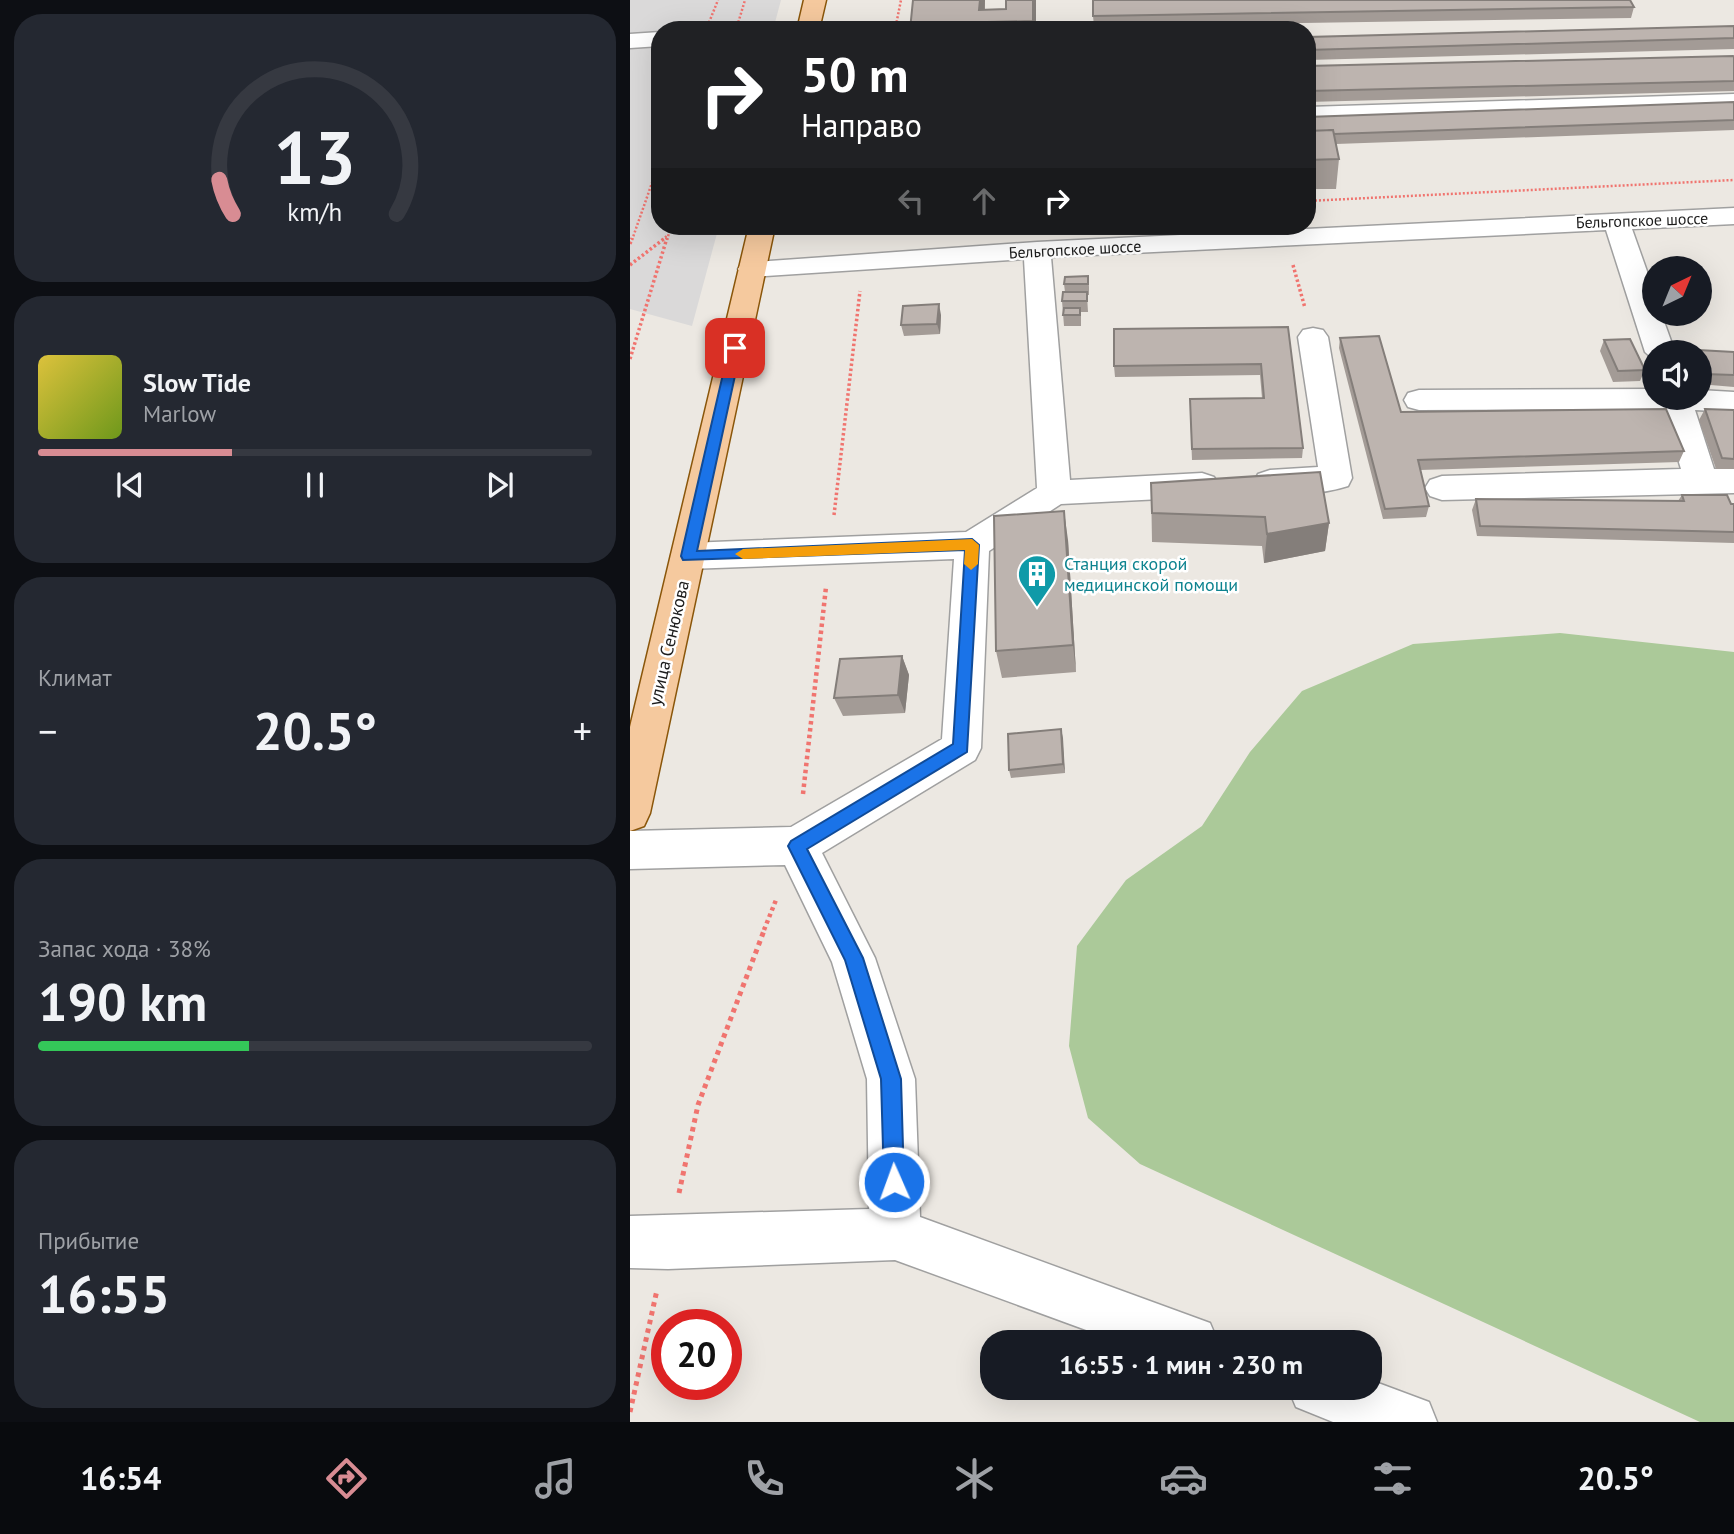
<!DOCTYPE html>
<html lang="ru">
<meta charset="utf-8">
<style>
body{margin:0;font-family:"PT Sans",sans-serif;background:#242831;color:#f1f3f6;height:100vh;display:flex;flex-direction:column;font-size:26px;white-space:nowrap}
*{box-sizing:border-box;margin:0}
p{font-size:23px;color:#9ea1a6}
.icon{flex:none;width:38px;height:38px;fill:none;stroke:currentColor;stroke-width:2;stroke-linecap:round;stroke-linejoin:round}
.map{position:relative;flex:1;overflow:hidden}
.sheet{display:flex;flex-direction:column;gap:14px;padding:14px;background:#0d0f14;width:630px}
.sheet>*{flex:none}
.guide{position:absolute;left:21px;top:21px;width:665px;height:214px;border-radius:28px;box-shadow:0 7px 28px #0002;background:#202124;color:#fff;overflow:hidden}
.needle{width:46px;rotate:43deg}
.controls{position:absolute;left:1012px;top:256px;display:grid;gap:14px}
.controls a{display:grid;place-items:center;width:70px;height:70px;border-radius:50%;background:#171b24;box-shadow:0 7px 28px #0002;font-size:35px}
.speed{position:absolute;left:21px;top:1309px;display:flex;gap:14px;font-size:35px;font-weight:700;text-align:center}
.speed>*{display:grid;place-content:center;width:91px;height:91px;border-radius:50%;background:#171b24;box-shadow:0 7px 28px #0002;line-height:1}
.speed .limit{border:10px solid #d22;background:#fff;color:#111}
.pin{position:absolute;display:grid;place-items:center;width:60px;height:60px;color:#fff;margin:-30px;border-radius:14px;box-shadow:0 4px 10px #0006}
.me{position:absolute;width:77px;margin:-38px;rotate:358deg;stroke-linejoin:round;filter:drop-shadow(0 0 5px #0008)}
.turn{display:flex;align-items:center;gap:24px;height:147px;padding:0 35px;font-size:32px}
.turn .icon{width:91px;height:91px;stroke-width:2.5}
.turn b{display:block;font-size:49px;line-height:60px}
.lanes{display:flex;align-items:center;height:66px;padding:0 35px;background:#0003;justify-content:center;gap:35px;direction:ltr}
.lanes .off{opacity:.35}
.big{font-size:52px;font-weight:800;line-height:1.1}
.sheet .tile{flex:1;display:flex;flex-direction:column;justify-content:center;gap:10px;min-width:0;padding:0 24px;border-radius:28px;background:#242831}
.sheet .dial{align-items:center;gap:0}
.dial svg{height:182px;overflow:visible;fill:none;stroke:#363941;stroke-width:7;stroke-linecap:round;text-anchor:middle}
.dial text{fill:#f1f3f6;stroke:none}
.song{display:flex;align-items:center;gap:21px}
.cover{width:84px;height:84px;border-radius:10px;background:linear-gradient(135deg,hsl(50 70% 55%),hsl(80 70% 35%))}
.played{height:7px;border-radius:4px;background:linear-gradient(90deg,#d88c93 35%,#363941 35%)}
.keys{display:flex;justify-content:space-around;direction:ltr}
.heat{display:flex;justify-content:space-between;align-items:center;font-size:38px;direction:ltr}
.charge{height:10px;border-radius:5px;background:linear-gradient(90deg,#34c759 38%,#363941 0)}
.trip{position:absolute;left:350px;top:1330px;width:402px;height:70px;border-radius:28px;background:#171b24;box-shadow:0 7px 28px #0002;font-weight:800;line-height:70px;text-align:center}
.dock{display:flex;height:112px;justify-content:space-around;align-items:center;background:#090b0e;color:#9ea1a6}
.dock .icon{width:49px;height:49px}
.dock .on{color:#d88c93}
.dock b{font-size:32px;color:#f1f3f6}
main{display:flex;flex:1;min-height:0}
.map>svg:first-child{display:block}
.residential{fill:#dad9d9}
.forest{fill:#abc999}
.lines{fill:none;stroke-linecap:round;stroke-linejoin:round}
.minor-casing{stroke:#a0a0a0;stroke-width:3}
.major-casing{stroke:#8a560a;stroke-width:3}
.path-far3{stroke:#f0746f;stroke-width:2.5;stroke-dasharray:2 2;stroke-linecap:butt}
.path-far2{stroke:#f0746f;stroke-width:3.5;stroke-dasharray:2.5 2.5;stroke-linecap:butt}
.path-far1{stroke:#f0746f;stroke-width:4.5;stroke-dasharray:3.5 3.5;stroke-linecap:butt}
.path{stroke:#f0746f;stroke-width:5;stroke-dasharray:4.5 4.5;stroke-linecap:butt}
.minor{fill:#fff;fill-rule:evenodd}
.major{fill:#f5c99e;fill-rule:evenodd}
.wall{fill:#a39b96}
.shaded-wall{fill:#847e7a}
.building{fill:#bdb4af;stroke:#847e7a;stroke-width:2}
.route{fill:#1a73e8;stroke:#114b97;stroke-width:2}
.slow{fill:#f59e0b}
.labels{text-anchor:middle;stroke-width:5;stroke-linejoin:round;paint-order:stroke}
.far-street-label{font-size:16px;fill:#1c1c1c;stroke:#fff}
.culture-label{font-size:18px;fill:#0d838f;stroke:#fff;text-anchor:start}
.street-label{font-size:18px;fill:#1c1c1c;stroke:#fff}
</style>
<main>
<section class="sheet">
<div class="tile dial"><svg viewBox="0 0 100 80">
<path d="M14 69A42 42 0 1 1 86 69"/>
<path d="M14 69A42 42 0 0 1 8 54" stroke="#d88c93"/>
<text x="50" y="56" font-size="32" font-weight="700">13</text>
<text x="50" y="72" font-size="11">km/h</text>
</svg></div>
<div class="tile">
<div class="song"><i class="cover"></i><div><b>Slow Tide</b><p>Marlow</p></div></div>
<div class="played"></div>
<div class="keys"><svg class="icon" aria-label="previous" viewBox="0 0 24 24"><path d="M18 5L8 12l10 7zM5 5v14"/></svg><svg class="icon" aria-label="pause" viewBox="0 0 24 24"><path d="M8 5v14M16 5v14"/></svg><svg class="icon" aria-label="next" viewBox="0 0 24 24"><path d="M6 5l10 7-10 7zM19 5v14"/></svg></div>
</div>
<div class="tile"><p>Климат</p>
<div class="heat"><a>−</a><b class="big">20.5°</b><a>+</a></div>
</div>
<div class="tile"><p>Запас хода · 38%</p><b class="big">190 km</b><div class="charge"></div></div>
<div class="tile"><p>Прибытие</p><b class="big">16:55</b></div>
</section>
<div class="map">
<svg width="1104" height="1422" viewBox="0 0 1104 1422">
<rect width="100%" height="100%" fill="#ece8e2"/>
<!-- residential -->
<path class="residential" d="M0,0h151l-8,30h-113v196h59l-27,100 -62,-17z"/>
<!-- forest -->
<path class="forest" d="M930,633l174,19v770h-34l-560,-258 -52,-46 -19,-72 8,-100 49,-66 76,-54 48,-74 52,-61 111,-47z"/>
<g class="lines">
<!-- minor casing -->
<g class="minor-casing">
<path id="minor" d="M30,32v14l-30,2v-14z
M1104,94v14l-427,13v-14z
M1104,208v16l-102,5 22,62v22h7l14,39h-21v8l-9,-8 -39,-122 -555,27 19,223 132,-7 12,4 5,8 -5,8 -12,4 -141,7 -72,47 -8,197 -6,12 -153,93 53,105 40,121 5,138 290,106 8,19h-99l-224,-82 -227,9 -38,-1v-52l239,-7 -2,-130 -35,-117 -47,-97 -155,4v-38l161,-4 151,-88 12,-180 -266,10 -12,-4 -5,-9 5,-9 12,-4 278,-11 71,-44 -13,-229 -272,18 -10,-2 -4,-6 4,-6 295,-21z
M683,328l10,2 5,7 24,141 -4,8c-25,8 -65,12 -90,4l-4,-8 4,-8 12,-4 48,-3 -20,-130 5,-7z
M1024,389v8h45v-7l35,2v20l-39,-2 19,59h20v24l-292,7 -12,-4 -5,-8 5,-8 12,-4 239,-7 -18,-60 -244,1 -11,-3 -4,-7 4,-7 11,-3z
M740,1380l59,22 8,20h-104l-37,-15 -8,-19h82z"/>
</g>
<!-- major casing -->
<g class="major-casing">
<path id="major" d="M174,0h22l-7,30h-22z
M119,226h26l-125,587 -6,13 -14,5v-104z"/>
</g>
<!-- path-far3 -->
<path class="path-far3" d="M76,30l12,-30
M106,30l9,-30
M265,30l6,-30
M677,201l427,-21
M2,240l28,-80
M32,240l6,-5
M37,240l4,-14"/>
<!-- path-far2 -->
<path class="path-far2" d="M0,244l2,-6
M0,265l35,-27
M663,265l12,43
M0,359l37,-121
M204,515l26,-224"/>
<!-- path-far1 -->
<path class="path-far1" d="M173,794l23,-207
M134,930l12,-30"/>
<!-- path -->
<path class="path" d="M49,1193l19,-88 67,-177
M0,1412l27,-122"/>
<!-- minor -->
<use href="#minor" class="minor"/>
<!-- major -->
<use href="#major" class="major"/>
</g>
<!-- wall -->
<path class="wall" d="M355,0v9h21l30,-9v30h-126z
M1004,7l-3,11 -537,8 -1,-10z
M1104,26v23l-427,11v-23z
M1104,57v34l-427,11v-36z
M1104,102v28l-398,14 3,15 -3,30h-29v-72z
M458,276l1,11v8h-2l1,17h-7v14h-17l-2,-25 3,-9 -1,-8z
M311,315l-1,19 -36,2 -3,-11z
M658,327l15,121 -1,10 -110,2 -2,-51 72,-11 -2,-23 -145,2 -1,-11z
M710,338l61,74 283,39 -5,11 -259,8 9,36 -3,11 -43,2 -44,-171z
M974,340l41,30 -5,11 -27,1 -13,-31z
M1068,350l36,2v35l-35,-3v-32h-2z
M1075,409l29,1v59h-18l-17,-49z
M521,483l178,40 -4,28 -61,12 -2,-17 -110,-4z
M1052,495l52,9v39l-257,-7 -5,-26 4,-11 202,2z
M438,540l8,132 -74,6 -6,-27z
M272,656l7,19 -4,38 -62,3 -9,-18z
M431,729l4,44 -54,5 -2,-8z"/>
<!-- shaded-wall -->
<path class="shaded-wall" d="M350,0h5l-1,22 -5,-12z
M403,0h3v30h-2l-1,-9z
M309,304l2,11 -1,19 -3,-10z
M434,511l4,29 8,132 -3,-27z
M699,523l-4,28 -61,12 3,-29z
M272,656l7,19 -4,38 -7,-18z
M431,729l2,9 2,35 -2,-9z"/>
<!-- building -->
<path class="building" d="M283,0h67l-1,10 27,-1v-9h27v21l-87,2 -1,7h-35z
M463,0h537l4,7 -541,9z
M1104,26v12l-427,12v-13z
M1103,56l1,1v24l-427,10v-25z
M1104,102v18l-400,14 -1,-4 -26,1v-14z
M703,130l6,29 -32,1v-29z
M458,276v8h-24l1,-7z
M433,292h24v9h-25z
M309,304l-2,20 -36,1 2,-19z
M434,308h16v7h-17z
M658,327l15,121 -111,1 -2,-50 74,-1 -3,-34 -147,2v-37z
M749,336l22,76 265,-3 18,42 -266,9 11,46 -44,3 -45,-171z
M1000,339l15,31 -27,1 -14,-31z
M1068,350l36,2v23l-30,-1 -5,-18v-4z
M1075,409l29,1v49l-12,-1z
M690,472l9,51 -62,11 -2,-17 -113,-4 -1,-30z
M1052,495h45l4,9h3v28l-254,-6 -4,-27 208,2z
M434,511l9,134 -77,6 -2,-135z
M272,656l-4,39 -64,3 6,-39z
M431,729l2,35 -54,6 -1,-36z"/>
<!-- route -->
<path class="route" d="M105,344l6,4 -44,203 275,-12 7,6 -12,207 -160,97 56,109 38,121 3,103 -3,8 -7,3 -7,-3 -3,-8 -3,-103 -36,-119 -57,-114 3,-5 162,-97 12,-194 -282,10 -2,-4 48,-208z"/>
<!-- slow -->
<path class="slow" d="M342,539l7,6 -1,19 -7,6 -7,-6 1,-14 -222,9 -8,-5 8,-5z"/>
<!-- icons -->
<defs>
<g id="building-pin" transform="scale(2.0125)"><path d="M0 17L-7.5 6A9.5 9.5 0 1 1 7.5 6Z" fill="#0f9aa8" stroke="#fff"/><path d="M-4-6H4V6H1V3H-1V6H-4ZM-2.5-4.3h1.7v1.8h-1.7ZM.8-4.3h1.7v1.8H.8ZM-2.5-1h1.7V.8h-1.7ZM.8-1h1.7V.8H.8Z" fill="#fff"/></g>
</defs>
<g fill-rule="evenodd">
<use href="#building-pin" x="407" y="574"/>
</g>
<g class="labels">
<!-- far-street labels -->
<g class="far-street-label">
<text transform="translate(1012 220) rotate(-2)" y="6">Бельгопское шоссе</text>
<text transform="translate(445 249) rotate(-3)" y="6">Бельгопское шоссе</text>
</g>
<!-- culture labels -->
<g class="culture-label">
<text x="434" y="570">Станция скорой<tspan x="434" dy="21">медицинской помощи</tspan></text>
</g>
<!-- street labels -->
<g class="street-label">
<text transform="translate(39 643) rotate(-77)" y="6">улица Сенюкова</text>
</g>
</g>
</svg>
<div class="controls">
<a><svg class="needle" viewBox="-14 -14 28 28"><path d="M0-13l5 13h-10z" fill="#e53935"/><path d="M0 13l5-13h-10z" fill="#9ea1a6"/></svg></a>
<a><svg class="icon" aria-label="sound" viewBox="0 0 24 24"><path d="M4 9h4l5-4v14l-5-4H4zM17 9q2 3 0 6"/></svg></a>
</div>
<div class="speed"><div class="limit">20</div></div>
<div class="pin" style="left:105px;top:348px;background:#d93025"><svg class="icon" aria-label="arrive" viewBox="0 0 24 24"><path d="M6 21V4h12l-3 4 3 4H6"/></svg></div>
<svg class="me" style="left:264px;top:1182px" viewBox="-20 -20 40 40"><circle r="17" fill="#1a73e8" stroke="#fff" stroke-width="3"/><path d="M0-11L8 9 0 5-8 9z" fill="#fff"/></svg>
<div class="trip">16:55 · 1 мин · 230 m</div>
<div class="guide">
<div class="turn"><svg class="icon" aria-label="right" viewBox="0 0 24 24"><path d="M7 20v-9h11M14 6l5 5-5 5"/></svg><div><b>50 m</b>Направо</div></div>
<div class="lanes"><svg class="icon off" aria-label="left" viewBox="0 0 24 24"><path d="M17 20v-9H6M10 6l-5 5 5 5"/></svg><svg class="icon off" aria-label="ahead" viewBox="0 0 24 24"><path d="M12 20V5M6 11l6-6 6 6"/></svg><svg class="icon" aria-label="right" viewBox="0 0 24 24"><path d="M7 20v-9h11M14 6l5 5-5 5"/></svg></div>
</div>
</div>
</main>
<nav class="dock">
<b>16:54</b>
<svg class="icon on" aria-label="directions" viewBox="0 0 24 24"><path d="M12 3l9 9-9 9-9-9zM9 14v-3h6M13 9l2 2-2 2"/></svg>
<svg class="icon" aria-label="music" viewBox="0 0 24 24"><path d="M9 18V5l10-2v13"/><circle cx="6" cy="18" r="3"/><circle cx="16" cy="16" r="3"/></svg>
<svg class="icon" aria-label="phone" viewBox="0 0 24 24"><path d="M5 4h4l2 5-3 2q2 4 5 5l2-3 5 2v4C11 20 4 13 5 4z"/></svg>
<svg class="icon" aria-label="climate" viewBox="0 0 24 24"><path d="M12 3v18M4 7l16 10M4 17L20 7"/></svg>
<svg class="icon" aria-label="car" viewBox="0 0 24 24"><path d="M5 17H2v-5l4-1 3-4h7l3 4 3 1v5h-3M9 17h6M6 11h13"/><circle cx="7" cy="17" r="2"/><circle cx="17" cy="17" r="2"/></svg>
<svg class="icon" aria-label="filters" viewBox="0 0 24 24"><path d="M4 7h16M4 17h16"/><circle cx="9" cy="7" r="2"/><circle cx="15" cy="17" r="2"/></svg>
<b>20.5°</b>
</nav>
